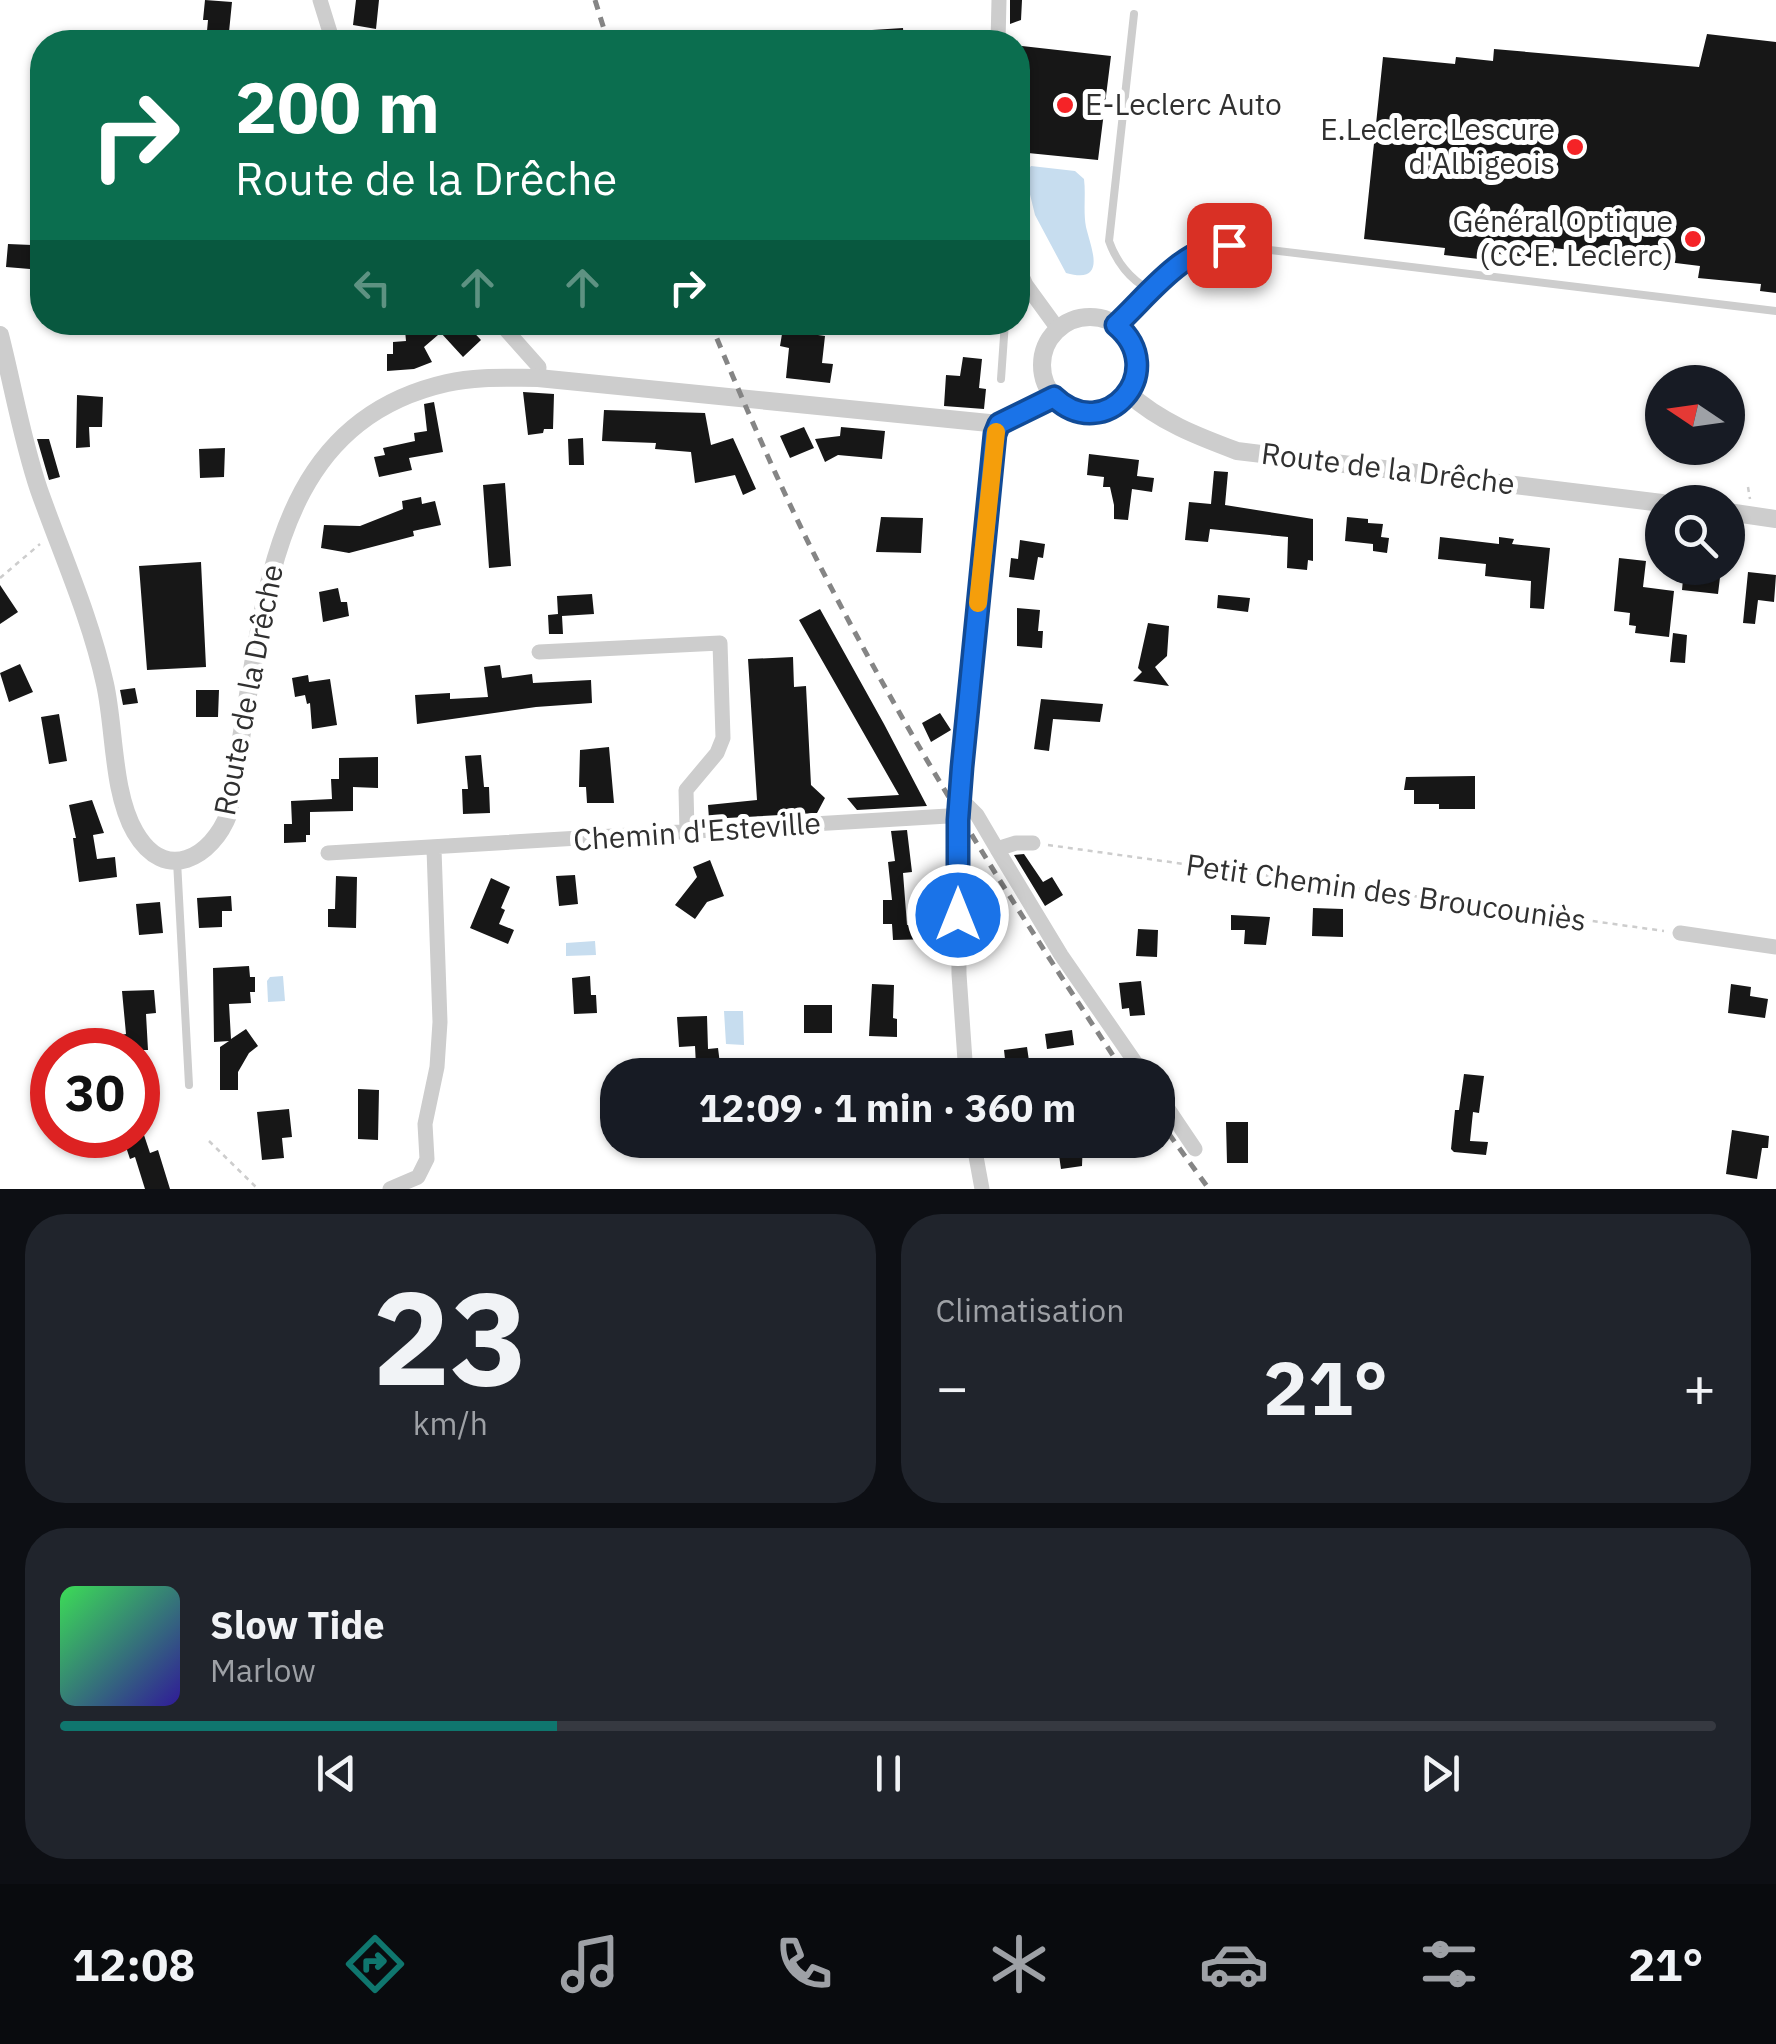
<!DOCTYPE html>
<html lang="fr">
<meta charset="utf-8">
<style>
body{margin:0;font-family:"IBM Plex Sans",sans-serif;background:#20242c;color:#f1f3f6;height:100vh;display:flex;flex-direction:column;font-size:38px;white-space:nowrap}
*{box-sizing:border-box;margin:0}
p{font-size:32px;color:#9ea1a6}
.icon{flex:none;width:55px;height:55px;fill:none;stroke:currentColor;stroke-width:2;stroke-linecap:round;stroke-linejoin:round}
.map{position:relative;height:1189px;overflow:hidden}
.drawer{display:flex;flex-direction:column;gap:25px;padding:25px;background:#0d0f14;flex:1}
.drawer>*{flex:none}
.top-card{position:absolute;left:30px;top:30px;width:1000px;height:305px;border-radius:40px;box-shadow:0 2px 8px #0004;background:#0b6e4f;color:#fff;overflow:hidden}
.needle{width:65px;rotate:283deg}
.controls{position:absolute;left:1645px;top:365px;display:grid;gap:20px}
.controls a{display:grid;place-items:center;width:100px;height:100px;border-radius:50%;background:#171b24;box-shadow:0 2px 8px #0004;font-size:50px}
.speed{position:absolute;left:30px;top:1028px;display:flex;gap:20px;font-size:50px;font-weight:700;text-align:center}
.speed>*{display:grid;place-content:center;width:130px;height:130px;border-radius:50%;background:#171b24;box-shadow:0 2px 8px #0004;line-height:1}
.speed .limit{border:15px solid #d22;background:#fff;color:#111}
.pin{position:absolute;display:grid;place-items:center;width:85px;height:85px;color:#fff;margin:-42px;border-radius:20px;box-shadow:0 5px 15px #0006}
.me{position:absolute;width:110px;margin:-55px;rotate:0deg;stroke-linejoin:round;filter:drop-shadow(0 0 8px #0008)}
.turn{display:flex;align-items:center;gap:35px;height:210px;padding:0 40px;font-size:45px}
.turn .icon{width:130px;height:130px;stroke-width:2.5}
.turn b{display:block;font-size:70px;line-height:85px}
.lanes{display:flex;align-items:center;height:95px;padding:0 40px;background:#0003;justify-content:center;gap:50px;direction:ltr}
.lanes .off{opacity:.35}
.big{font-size:75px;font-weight:800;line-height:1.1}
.drawer .widget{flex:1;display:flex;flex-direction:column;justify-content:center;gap:15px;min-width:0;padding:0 35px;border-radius:40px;background:#20242c}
.drawer .dial{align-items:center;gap:0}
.dial b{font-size:130px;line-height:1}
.song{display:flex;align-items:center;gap:30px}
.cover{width:120px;height:120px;border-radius:15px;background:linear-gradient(135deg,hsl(130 70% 55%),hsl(250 70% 35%))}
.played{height:10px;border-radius:5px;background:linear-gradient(90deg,#0f766e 30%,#363941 30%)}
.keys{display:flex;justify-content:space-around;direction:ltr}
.heat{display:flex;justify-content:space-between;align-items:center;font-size:55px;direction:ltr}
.drawer .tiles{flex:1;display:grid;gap:25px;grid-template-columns:1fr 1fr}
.widget:last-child{grid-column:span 2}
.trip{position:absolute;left:600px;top:1058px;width:575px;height:100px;border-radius:40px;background:#171b24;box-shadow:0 2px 8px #0004;font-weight:800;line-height:100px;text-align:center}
.dock{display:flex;height:160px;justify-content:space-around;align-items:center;background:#090b0e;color:#9ea1a6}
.dock .icon{width:70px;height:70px}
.dock .active{color:#0f766e}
.dock b{font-size:45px;color:#f1f3f6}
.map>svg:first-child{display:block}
.water{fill:#c7ddef}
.building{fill:#171717}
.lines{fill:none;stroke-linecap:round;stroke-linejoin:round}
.path{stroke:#cdcdcd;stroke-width:2.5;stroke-dasharray:5 5;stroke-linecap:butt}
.service{stroke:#cdcdcd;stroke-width:8}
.minor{stroke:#cdcdcd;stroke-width:15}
.tertiary{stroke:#cdcdcd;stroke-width:18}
.rail{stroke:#858585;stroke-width:5;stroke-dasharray:10 8;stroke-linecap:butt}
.route-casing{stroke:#114b97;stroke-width:25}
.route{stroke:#1a73e8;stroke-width:18}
.slow{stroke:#f59e0b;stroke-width:18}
.poi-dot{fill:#f52327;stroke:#fff;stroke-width:4}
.labels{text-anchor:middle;stroke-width:10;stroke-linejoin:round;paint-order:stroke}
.poi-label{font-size:30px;fill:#303030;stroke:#fff;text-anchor:end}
.street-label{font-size:30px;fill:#303030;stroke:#fff}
</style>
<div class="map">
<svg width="1776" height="1189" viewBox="0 0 1776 1189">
<rect width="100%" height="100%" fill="#fff"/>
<!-- water -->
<path class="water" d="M1031,166l44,5 9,8c2,16 -1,31 2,48 5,21 22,58 -20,46l-31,-58 -10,-41z
M595,941l1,14 -30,1v-13z
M283,976l2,25 -17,1 -1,-21 3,-4z
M724,1011h19l1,34 -18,-1z"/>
<!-- building -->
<path class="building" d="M205,0l27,2 -4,40h-22l2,-22h-5z
M356,0h23l-3,29 -23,-4z
M1010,0h12l-1,20 -11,4z
M903,28l1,14h-31l-1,-12z
M1707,34l69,8v251l-16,-2 1,-7 -63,-6 2,-12 -146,-18 -2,12 -72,-8 -1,7 -35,-4 1,-7 -81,-9 19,-182 72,7 1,-7 37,4 1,-12 205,18z
M1022,46l89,10 -13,104 -70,-7z
M8,244l24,1 -2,24 -24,-2z
M415,322h49l17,18 -18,17 -22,-24 4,-4 -21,18 8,15 -18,7 -27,2v-17h6v-12l13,-1 -1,-11 10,-1z
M797,332l28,4 -3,27 11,1 -3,19 -44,-5 3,-30 -9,-2 2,-12 14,1z
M963,357l19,2 -3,29 7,1 -2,20 -40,-3 2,-31 14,1z
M523,392l31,2 -1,35h-9l-1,4 -15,2z
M77,395l26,2 -1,30h-13l1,20 -14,1z
M434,402l9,50 -34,6 3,12 -33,7 -5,-20 11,-2 -2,-7 32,-7 -1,-8 13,-2 -3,-27z
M604,410l101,3 6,32 22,-7 23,51 -13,6 -8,-20 -40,8 -4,-31 -36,-3 1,-6 -54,-2z
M804,427l10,21 -24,10 -10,-22z
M841,427l44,4 -3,28 -44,-4 -13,7 -10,-23 25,-3z
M583,438l1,27h-15l-1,-26z
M37,439h12l11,38 -11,3z
M225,448l-1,29 -24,1 -1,-29z
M1089,454l50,6 -2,16 17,2 -2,14 -20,-3 -4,31 -14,-1v-14l-4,-18h-7l1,-10 -17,-2z
M1214,471l14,1 -3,33 88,14v42l-5,-1 -1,10 -20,-2 1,-31 -78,-8 -2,13 -23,-2 4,-38 22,2z
M505,483l6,83 -22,2 -6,-83z
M421,497l1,7 13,-3 6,24 -28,6 1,5 -65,17 -28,-5 3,-23 36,1 43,-17 -1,-8z
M881,517l42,1 -2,35 -45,-1z
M1347,517l21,2v4l15,1 -2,13 8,1 -2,15 -14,-2v-7l-28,-3z
M1440,537l59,7v-7l15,2 -2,5 38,4 -6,61 -14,-1 1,-27 -46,-5 1,-12 -48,-5z
M1020,540l25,4 -2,14 -5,-1 -4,23 -25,-3 2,-19 7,1z
M1619,558l27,3 -3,26 31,4 -5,46 -34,-4 1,-7 -7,-1 1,-12 -16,-2z
M201,562l5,105 -59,3 -8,-104z
M1684,568l37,1 -3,25 -36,-4z
M1748,572l28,3 -2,27 -16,-2 -3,24 -12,-1z
M0,585l18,27 -18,12z
M338,588l3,14h6l2,14 -26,6 -4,-30z
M592,594l2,20 -32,2 1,18h-14l-1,-19 10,-1 -1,-18z
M1218,595l32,3 -2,14 -31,-4z
M1017,608l23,2 -2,21h5l-1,17 -25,-2z
M820,609l64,115 43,82 -70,4 -10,-12 52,-3 -100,-175z
M1148,623l21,3 -2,30 -12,11 14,19 -36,-5 9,-9 -4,-4z
M1673,633l14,2 -2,28 -15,-1z
M793,657l1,30 12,-1 5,99 14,13 -8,15 -108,6 -1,-14 49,-5 -9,-141z
M20,664l13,28 -24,10 -9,-29z
M500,665l2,13 30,-4 1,9 58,-3 1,23 -56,4 -119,17 -2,-29 35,-2v6l38,-2 -4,-30z
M308,675l1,7 21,-3 7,46 -25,4 -2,-26 -3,1 -2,-9 -10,2 -3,-19z
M135,688l3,15 -15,2 -3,-15z
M196,690h23l-1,27h-22z
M1041,699l62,5 -3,18 -47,-3 -4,32 -15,-2z
M940,713l11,17 -20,12 -9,-19z
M59,714l8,47 -18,3 -8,-47z
M609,747l5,56h-27l-1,-16h-7l1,-37z
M481,755l3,32h5l1,26 -27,1 -1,-25h6l-3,-33z
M378,757v31l-25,-1v24l-43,1v23h-4v7l-22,1v-19h8l-1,-23 41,-2 -1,-20h8v-21z
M1475,776v33h-36v-5h-25v-14h-10l2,-13z
M92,800l12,33 -11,2 4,24 18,-2 2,20 -38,5 -6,-44h3l-7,-33z
M907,830l5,42 -9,1 4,52h26v14l-40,1 -1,-16h-9v-24h9l-4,-38 7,-1 -4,-30z
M1024,854l19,28 9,-5 11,18 -18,11 -31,-51z
M710,860l14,36 -17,6 -12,17 -20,-14 22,-28 -4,-10z
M575,875l3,29 -19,2 -3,-30z
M336,876l21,1 -1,51 -28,-1v-18h7z
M491,878l19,9 -9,21 4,2 -6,14 15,6 -6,14 -38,-16z
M231,896l1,15h-10v16l-23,1 -2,-30z
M160,902l3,31 -24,2 -3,-31z
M1313,908l30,1v28l-31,-1z
M1231,915l39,2 -4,28 -22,-1 1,-14h-14z
M1138,929l20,1 -1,27 -21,-1z
M249,966l1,11h5v15h-5l1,11 -22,1 2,35 15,-10 12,17 -9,7 -11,19v18h-18v-43l9,-6 -15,1 -1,-74z
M590,976l1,19h5l1,18 -23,1 -2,-36z
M1141,981l4,34 -15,1 -1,-8 -7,1 -3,-26z
M872,984l22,1 -1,33 4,1v18l-28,-1z
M1731,984l20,3 -1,9 18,3 -3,19 -37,-5z
M154,990l2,23 -10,1 2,36h-27v-15l5,-1 -4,-43z
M804,1005h28v28h-28z
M707,1016l1,33 10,-1 2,16 -24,2 -1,-20 -16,1 -2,-30z
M1072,1030l2,15 -27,4 -2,-15z
M1027,1047l4,28h-20l-1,-7h-4l-2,-18z
M1464,1074l20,2 -5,37 -6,-1 -3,29 18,1 -2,13 -32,-3 -3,-3 4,-39h4z
M358,1089l21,1 -1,50 -20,-1z
M289,1109l3,28 -10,1 2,20 -22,2 -5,-48z
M1226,1122h22v41h-21z
M1732,1130l37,6 -1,12h-6l-5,31 -31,-5z
M122,1135h22l6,18 8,-3 12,39h-25l-10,-32 -5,2z
M1052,1140h31l-1,26 -21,3 -2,-14 -5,1z"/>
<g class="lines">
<!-- path -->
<path class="path" d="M1748,487l2,12
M0,578l40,-34
M1048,845l616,86
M209,1141l49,48"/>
<!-- service -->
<path class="service" d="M1134,14l-25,227c7,20 21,39 40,48
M1116,325c31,-28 67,-79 113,-80l547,66
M1001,379l4,-57
M177,861l12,224"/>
<!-- minor -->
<path class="minor" d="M320,0l13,42
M998,42l1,-42
M1018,267l8,18 32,44
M499,322l40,45 -1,11
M539,652l181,-9 3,95 -6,15 -31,37 1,42
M960,798l17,17 20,34 19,-6h17
M997,849l64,106 83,120
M328,853l620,-37 10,4
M1680,933l96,14
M966,1075l-7,-101 -1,-154 27,-292 14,-104
M1158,1094l37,55
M973,1140l9,49
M390,1189l28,-12 9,-18 -2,-35 12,-57 3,-45 -6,-173"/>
<!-- tertiary -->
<path class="tertiary" d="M1042 365a48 48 0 1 1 96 0a48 48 0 1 1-96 0Z
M0,335c13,51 22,105 39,155 23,65 51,126 66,194 10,45 7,108 30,148 30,52 77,26 94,-19 8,-48 15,-95 23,-143 21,-127 49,-254 195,-287 30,-7 61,-5 91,-5l461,46 55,-27
M1128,393c32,29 69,43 109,58l425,52
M1728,512l48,7"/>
<!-- rail -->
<path class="rail" d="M595,0l13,42
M710,322c34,82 70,165 110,244 90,176 196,344 306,509
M1158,1119l51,70"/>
</g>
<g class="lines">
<!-- route casing -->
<g class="route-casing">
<path id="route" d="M958,915v-95l4,-53 33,-333 4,-10 55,-27c51,49 117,-26 62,-72 31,-28 67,-79 113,-80"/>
</g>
<!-- route -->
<use href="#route" class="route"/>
<!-- slow -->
<path class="slow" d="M978,603l18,-171"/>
</g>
<!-- markers -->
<g class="poi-dot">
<circle cx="1065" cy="105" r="10"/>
<circle cx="1575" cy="147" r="10"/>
<circle cx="1693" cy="239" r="10"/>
</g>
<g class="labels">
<!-- poi labels -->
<g class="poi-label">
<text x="1085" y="115" text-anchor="start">E-Leclerc Auto</text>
<text x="1555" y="140">E.Leclerc Lescure<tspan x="1555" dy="34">d'Albigeois</tspan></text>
<text x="1673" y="232">Général Optique<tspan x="1673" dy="34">(CC E. Leclerc)</tspan></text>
</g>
<!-- street labels -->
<g class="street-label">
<text transform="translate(1388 469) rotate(7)" y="10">Route de la Drêche</text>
<text transform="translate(249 690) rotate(-79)" y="10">Route de la Drêche</text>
<text transform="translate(697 832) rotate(-4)" y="10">Chemin d'Esteville</text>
<text transform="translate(1386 893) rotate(8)" y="10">Petit Chemin des Broucouniès</text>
</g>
</g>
</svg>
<div class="controls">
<a><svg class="needle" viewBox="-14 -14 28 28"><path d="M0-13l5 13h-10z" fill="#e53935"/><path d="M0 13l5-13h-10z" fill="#9ea1a6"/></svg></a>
<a><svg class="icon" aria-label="search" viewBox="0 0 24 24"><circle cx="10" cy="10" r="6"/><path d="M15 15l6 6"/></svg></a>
</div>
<div class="speed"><div class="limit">30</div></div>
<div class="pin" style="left:1229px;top:245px;background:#d93025"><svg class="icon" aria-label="arrive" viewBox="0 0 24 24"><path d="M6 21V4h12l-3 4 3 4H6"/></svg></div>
<svg class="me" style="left:958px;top:915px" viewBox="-20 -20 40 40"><circle r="17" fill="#1a73e8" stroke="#fff" stroke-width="3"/><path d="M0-11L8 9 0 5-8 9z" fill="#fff"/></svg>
<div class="trip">12:09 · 1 min · 360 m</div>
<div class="top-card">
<div class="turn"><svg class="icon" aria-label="right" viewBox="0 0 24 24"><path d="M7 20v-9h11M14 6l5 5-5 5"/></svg><div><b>200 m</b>Route de la Drêche</div></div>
<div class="lanes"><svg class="icon off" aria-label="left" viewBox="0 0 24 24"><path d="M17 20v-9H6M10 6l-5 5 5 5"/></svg><svg class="icon off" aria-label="ahead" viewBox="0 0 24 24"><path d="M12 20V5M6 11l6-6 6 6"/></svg><svg class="icon off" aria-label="ahead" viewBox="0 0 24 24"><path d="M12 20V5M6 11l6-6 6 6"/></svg><svg class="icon" aria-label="right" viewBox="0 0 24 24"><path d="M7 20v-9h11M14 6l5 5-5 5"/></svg></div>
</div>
</div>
<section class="drawer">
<div class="tiles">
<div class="widget dial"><b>23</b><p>km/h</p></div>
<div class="widget"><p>Climatisation</p>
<div class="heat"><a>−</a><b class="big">21°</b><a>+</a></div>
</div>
<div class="widget">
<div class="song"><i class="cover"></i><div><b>Slow Tide</b><p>Marlow</p></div></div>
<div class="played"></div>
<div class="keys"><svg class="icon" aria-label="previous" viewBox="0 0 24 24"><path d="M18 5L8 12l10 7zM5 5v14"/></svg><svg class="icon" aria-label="pause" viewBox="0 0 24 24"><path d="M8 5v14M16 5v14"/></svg><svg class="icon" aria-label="next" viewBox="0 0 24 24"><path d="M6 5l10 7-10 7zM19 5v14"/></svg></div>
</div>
</div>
</section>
<nav class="dock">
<b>12:08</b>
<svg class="icon active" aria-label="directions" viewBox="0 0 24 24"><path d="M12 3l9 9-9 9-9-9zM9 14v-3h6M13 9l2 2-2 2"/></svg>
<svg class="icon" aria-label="music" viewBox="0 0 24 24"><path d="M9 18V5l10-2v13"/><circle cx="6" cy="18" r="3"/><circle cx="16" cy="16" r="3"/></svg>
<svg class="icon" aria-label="phone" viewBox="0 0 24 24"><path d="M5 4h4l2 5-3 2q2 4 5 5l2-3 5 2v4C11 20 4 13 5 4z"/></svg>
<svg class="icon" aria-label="climate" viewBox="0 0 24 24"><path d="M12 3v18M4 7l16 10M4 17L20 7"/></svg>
<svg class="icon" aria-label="car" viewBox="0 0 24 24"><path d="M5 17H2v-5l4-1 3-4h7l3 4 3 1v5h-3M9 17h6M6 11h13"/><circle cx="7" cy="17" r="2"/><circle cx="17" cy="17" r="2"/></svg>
<svg class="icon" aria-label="filters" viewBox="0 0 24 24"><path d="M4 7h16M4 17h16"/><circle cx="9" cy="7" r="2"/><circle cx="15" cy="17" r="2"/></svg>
<b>21°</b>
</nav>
